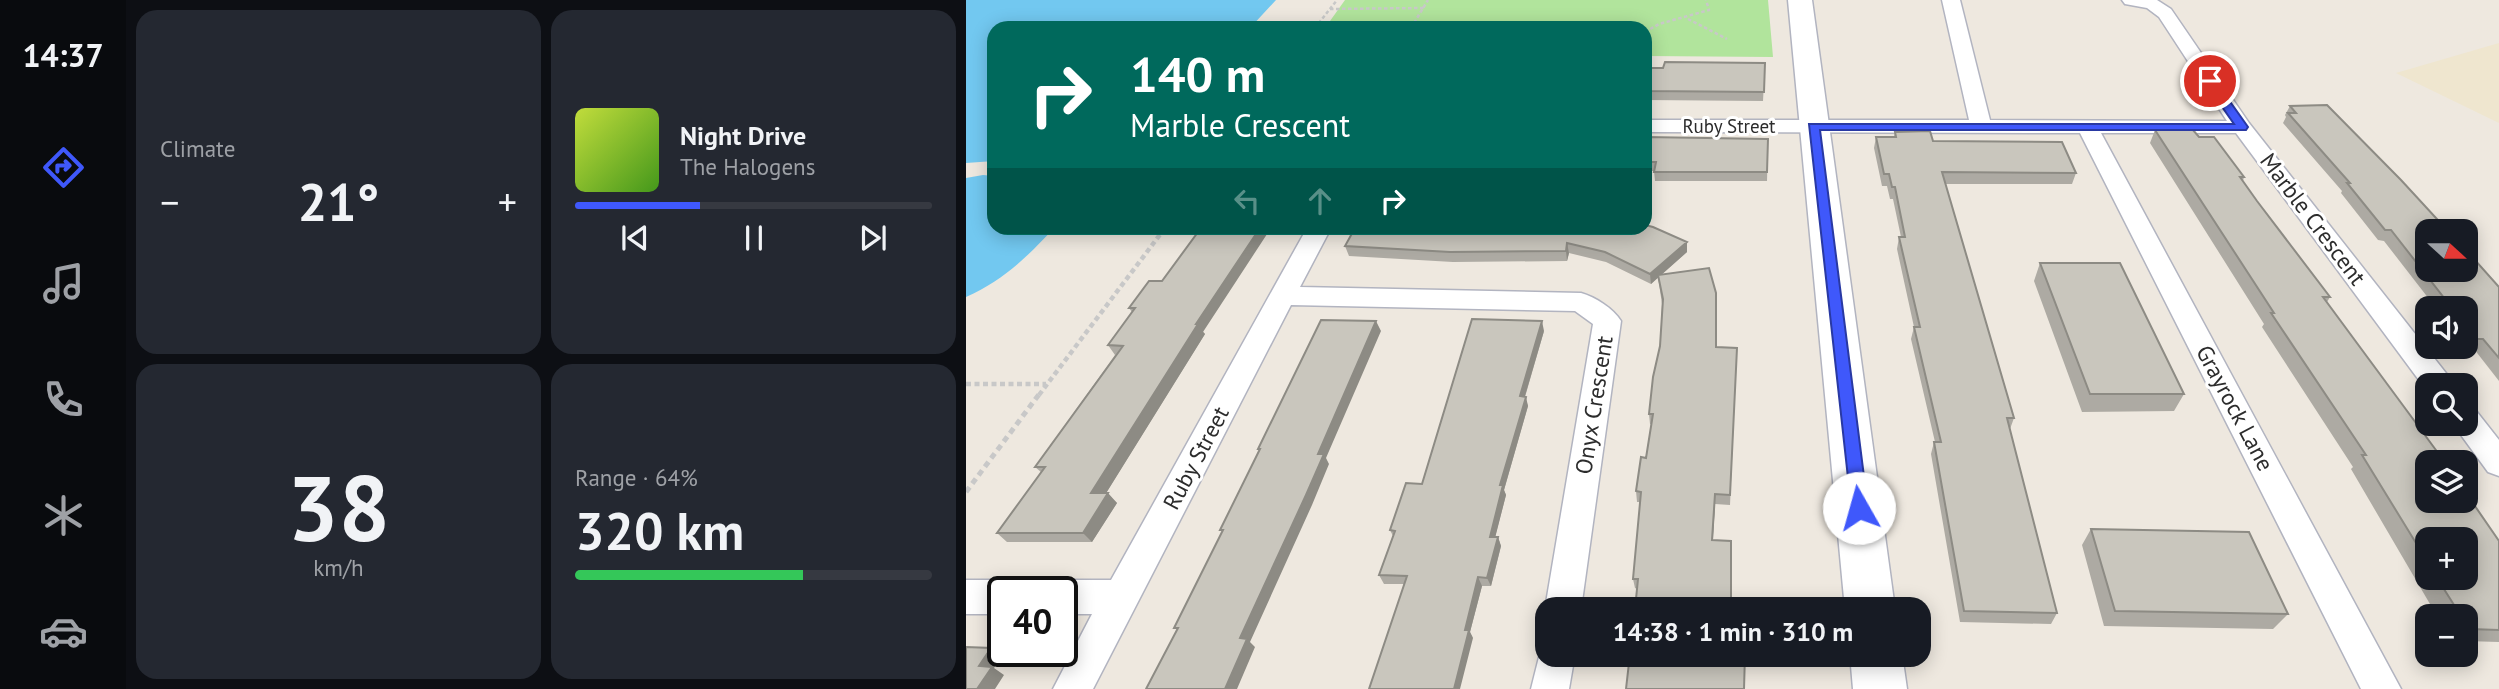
<!DOCTYPE html>
<meta charset="utf-8">
<style>
body{margin:0;font-family:"PT Sans",sans-serif;background:#242831;color:#f1f3f6;height:100vh;display:flex;flex-direction:column;font-size:26px;white-space:nowrap}
*{box-sizing:border-box;margin:0}
p{font-size:23px;color:#9ea1a6}
.icon{flex:none;width:38px;height:38px;fill:none;stroke:currentColor;stroke-width:2;stroke-linecap:round;stroke-linejoin:round}
.map{position:relative;flex:1;overflow:hidden}
.panel{display:flex;flex-direction:column;gap:10px;padding:10px;background:#0d0f14;width:840px}
.panel>*{flex:none}
.top-card{position:absolute;left:21px;top:21px;width:665px;height:214px;border-radius:21px;box-shadow:0 4px 18px #0003;background:#00695c;color:#fff;overflow:hidden}
.needle{width:46px;rotate:111deg}
.buttons{position:absolute;left:1449px;top:219px;display:grid;gap:14px}
.buttons a{display:grid;place-items:center;width:63px;height:63px;border-radius:14px;background:#171b24;box-shadow:0 4px 18px #0003;font-size:35px}
.speed{position:absolute;left:21px;top:576px;display:flex;gap:14px;font-size:35px;font-weight:700;text-align:center}
.speed>*{display:grid;place-content:center;width:91px;height:91px;border-radius:50%;background:#171b24;box-shadow:0 4px 18px #0003;line-height:1}
.speed .limit{border:4px solid #111;border-radius:10px;background:#fff;color:#111}
.pin{position:absolute;display:grid;place-items:center;width:60px;height:60px;color:#fff;margin:-30px;border:4px solid #fff;border-radius:50%;box-shadow:0 2px 7px #0007}
.me{position:absolute;width:77px;margin:-38px;rotate:353deg;stroke-linejoin:round;filter:drop-shadow(0 0 5px #0008)}
.turn{display:flex;align-items:center;gap:24px;height:147px;padding:0 28px;font-size:32px}
.turn .icon{width:91px;height:91px;stroke-width:2.5}
.turn b{display:block;font-size:49px;line-height:60px}
.lanes{display:flex;align-items:center;height:66px;padding:0 28px;background:#0003;justify-content:center;gap:35px;direction:ltr}
.lanes .off{opacity:.35}
.big{font-size:52px;font-weight:700;line-height:1.1}
.panel .widget{flex:1;display:flex;flex-direction:column;justify-content:center;gap:10px;min-width:0;padding:0 24px;border-radius:21px;background:#242831}
.panel .dial{align-items:center;gap:0}
.dial b{font-size:91px;line-height:1}
.song{display:flex;align-items:center;gap:21px}
.cover{width:84px;height:84px;border-radius:10px;background:linear-gradient(135deg,hsl(70 70% 55%),hsl(100 70% 35%))}
.played{height:7px;border-radius:4px;background:linear-gradient(90deg,#3f58fb 35%,#363941 35%)}
.keys{display:flex;justify-content:space-around;direction:ltr}
.heat{display:flex;justify-content:space-between;align-items:center;font-size:38px;direction:ltr}
.charge{height:10px;border-radius:5px;background:linear-gradient(90deg,#34c759 64%,#363941 0)}
.panel .tiles{flex:1;display:grid;gap:10px;grid-template-columns:repeat(2,1fr)}
.trip{position:absolute;left:569px;top:597px;width:396px;height:70px;border-radius:21px;background:#171b24;box-shadow:0 4px 18px #0003;font-weight:700;line-height:70px;text-align:center}
main{display:flex;flex:1;min-height:0}
.menu{display:flex;flex-direction:column;width:126px;justify-content:space-around;align-items:center;background:#090b0e;color:#9ea1a6}
.menu .icon{width:49px;height:49px}
.menu .active{color:#3f58fb}
.menu b{font-size:32px;color:#f1f3f6}
.map>svg:first-child{display:block}
.education{fill:#efe6cf}
.green{fill:#b1e49c}
.water{fill:#72c8f0}
.lines{fill:none;stroke-linecap:round;stroke-linejoin:round}
.street-casing{stroke:#b2b4c0;stroke-width:3}
.secondary-casing{stroke:#b2b4c0;stroke-width:3}
.path-far2{stroke:#c8c8c8;stroke-width:2.5;stroke-dasharray:3.5 2.5;stroke-linecap:butt}
.path-far1{stroke:#c8c8c8;stroke-width:4.5;stroke-dasharray:5 3.5;stroke-linecap:butt}
.path{stroke:#c8c8c8;stroke-width:5;stroke-dasharray:6 4.5;stroke-linecap:butt}
.street{fill:#fff;fill-rule:evenodd}
.secondary{fill:#fff;fill-rule:evenodd}
.wall{fill:#adaaa3;fill-rule:evenodd}
.shaded-wall{fill:#8d8b84}
.building{fill:#c9c6bd;stroke:#8d8b84;stroke-width:2}
.route{fill:#3f58fb;stroke:#2939a3;stroke-width:2}
.labels{text-anchor:middle;stroke-width:6;stroke-linejoin:round;paint-order:stroke}
.far-street-label{font-size:19px;fill:#2c2c2c;stroke:#fff}
.street-label{font-size:23px;fill:#2c2c2c;stroke:#fff}
</style>
<main>
<nav class="menu">
<b>14:37</b>
<svg class="icon active" aria-label="directions" viewBox="0 0 24 24"><path d="M12 3l9 9-9 9-9-9zM9 14v-3h6M13 9l2 2-2 2"/></svg>
<svg class="icon" aria-label="music" viewBox="0 0 24 24"><path d="M9 18V5l10-2v13"/><circle cx="6" cy="18" r="3"/><circle cx="16" cy="16" r="3"/></svg>
<svg class="icon" aria-label="phone" viewBox="0 0 24 24"><path d="M5 4h4l2 5-3 2q2 4 5 5l2-3 5 2v4C11 20 4 13 5 4z"/></svg>
<svg class="icon" aria-label="climate" viewBox="0 0 24 24"><path d="M12 3v18M4 7l16 10M4 17L20 7"/></svg>
<svg class="icon" aria-label="car" viewBox="0 0 24 24"><path d="M5 17H2v-5l4-1 3-4h7l3 4 3 1v5h-3M9 17h6M6 11h13"/><circle cx="7" cy="17" r="2"/><circle cx="17" cy="17" r="2"/></svg>
</nav>
<section class="panel">
<div class="tiles">
<div class="widget"><p>Climate</p>
<div class="heat"><a>−</a><b class="big">21°</b><a>+</a></div>
</div>
<div class="widget">
<div class="song"><i class="cover"></i><div><b>Night Drive</b><p>The Halogens</p></div></div>
<div class="played"></div>
<div class="keys"><svg class="icon" aria-label="previous" viewBox="0 0 24 24"><path d="M18 5L8 12l10 7zM5 5v14"/></svg><svg class="icon" aria-label="pause" viewBox="0 0 24 24"><path d="M8 5v14M16 5v14"/></svg><svg class="icon" aria-label="next" viewBox="0 0 24 24"><path d="M6 5l10 7-10 7zM19 5v14"/></svg></div>
</div>
<div class="widget dial"><b>38</b><p>km/h</p></div>
<div class="widget"><p>Range · 64%</p><b class="big">320 km</b><div class="charge"></div></div>
</div>
</section>
<div class="map">
<svg width="1533" height="689" viewBox="0 0 1533 689">
<rect width="100%" height="100%" fill="#eee8df"/>
<!-- education -->
<path class="education" d="M1533,43v80l-103,-50z"/>
<!-- green -->
<path class="green" d="M379,0h423l5,57 -128,-1v-28h-320z"/>
<!-- water -->
<path class="water" d="M0,0h310l-26,28h-256v133l-28,2z
M17,175l11,1v52h60c-27,29 -50,52 -88,69v-119z"/>
<g class="lines">
<!-- street casing -->
<g class="street-casing">
<path id="street" d="M976,0h18l30,120 237,1 -68,-104 -12,-9 -22,-4 -3,-4h35l14,9 78,114 200,254 5,8h-27v6l-191,-258h-135l300,556h-40l-281,-556 -435,-1v-12h324z
M341,228h24l-31,59 281,6c14,4 32,15 40,28l-40,288h-34v5l-2,-5 48,-285 -18,-13 -284,-6 -198,384h-40l39,-75h-30v-22h-16l3,-7 13,-5h49z
M1500,408l11,4 22,28v36l-11,-4 -35,-48h13z
M0,580h37l13,5 3,7h-16v22h-37z
M581,639v15h28l-6,35h-38l12,-48z"/>
</g>
<!-- secondary casing -->
<g class="secondary-casing">
<path id="secondary" d="M822,0h24l83,609h-50z
M884,654h52l5,35h-54z"/>
</g>
<!-- path-far2 -->
<path class="path-far2" d="M364,9l94,-1
M722,19l39,20
M349,28l22,-28
M445,28l17,-28
M679,32l14,-8 50,-14 -3,-10"/>
<!-- path-far1 -->
<path class="path-far1" d="M0,384h80
M73,395l126,-167"/>
<!-- path -->
<path class="path" d="M0,492l74,-99"/>
<!-- street -->
<use href="#street" class="street"/>
<!-- secondary -->
<use href="#secondary" class="secondary"/>
</g>
<!-- wall -->
<path class="wall" d="M799,63l-2,38 -118,-1v-32h18z
M1324,106l209,181v94l-25,-32h-7l-2,-3 1,-38h-30l-52,-67 -6,-1 -37,-47 1,-2 -59,-68 3,-6 -1,-2z
M1189,130l44,7 45,40 -1,4 14,20 73,96 -3,5 172,239v101l-33,-1v-25h-29l-86,-147 2,-2 -91,-140 2,-3 -114,-181zM1461,539l39,39h-39z
M929,132l38,9 143,32 -4,11h-127l69,234 -4,11 47,184 -6,11 -91,-2 -29,-168 3,-12h1l-24,-103 3,-12 -17,-78 2,-12h2l-8,-38h-3l-3,-13h-5l-8,-38 2,-11h18z
M679,137l123,2 -1,42h-112l-1,-10h-9z
M721,242v10l-26,23 55,72 21,1 -7,157 -15,-1 -2,36 -76,49 -2,-1 -2,-9 7,-77h-3l-1,-11 10,-33 5,-34h-1l-1,-10 11,-68 2,-42 -4,-27 -7,7 -45,-22 -37,-9 -2,8 -114,1 -104,-6 -4,-10z
M1074,263l144,131 -10,17 -92,1 -48,-131z
M196,281l43,53 -99,159 11,10 -25,39h-85l-10,-9 44,-61 -6,-5 80,-112 -7,-10 24,-33 -3,-4z
M578,331l-19,66 3,9 -24,84 2,5 -11,42h3l3,9 -10,40h-9l-12,46 3,6 -69,-54h-20l-5,-9 14,-39 -3,-6 32,-46z
M1125,529l197,85 -15,15 -169,-3 -22,-81z"/>
<!-- shaded-wall -->
<path class="shaded-wall" d="M294,228h11l-68,104 2,2 -105,169 -9,-10 105,-169z
M721,242v10l-36,32 -1,-10z
M601,243l2,10 -2,8 -1,-10z
M410,321l5,10 -55,127 3,6 -17,41 -62,137 5,5 -18,42h-12l15,-51 78,-184z
M576,321l2,10 -22,75 -2,-10z
M560,397l2,9 -24,84 2,5 -13,51 -3,-9 10,-52z
M142,493l9,10 -25,39 -9,-9z
M749,494v10l-3,46v-10z
M532,537l3,9 -10,40 -4,-8z
M512,577l4,9 -12,46 3,6 -13,51h-6l11,-59z
M25,648l11,8 -8,12 10,7 -9,14h-18l2,-23z"/>
<!-- building -->
<path class="building" d="M699,62l100,1 -1,29 -119,-1v-23h18z
M1361,105l74,75 47,51h-21v39h39v-20l33,37v71l-16,-19h-7l-10,-14v-17h-14l-61,-78h-6l-38,-47h3l-62,-70h8l-6,-7z
M1189,130h38l6,7h15l30,40h-4l17,24 73,96h-7l121,164v1h-17v38h39v-7l33,48v89l-30,-1 -3,-4v-9h-5l-24,-38h29v-39h-39v22l-65,-106h4l-95,-142h3z
M964,131l3,10 129,1 14,31 -134,-1 72,246h-7l50,195 -93,-2 -30,-169h7l-27,-115h6l-21,-90h6l-10,-50h-3l-3,-13h-5l-8,-37h20l-1,-5z
M679,137l123,2 -1,33h-113l2,-10h-11z
M679,225l8,2 34,15 -37,32 -45,-22 -38,-9 -1,8 -116,1 -105,-6 10,-18h290z
M235,228h59l-64,96h2l-107,169h17l-25,40h-86l48,-66h-10l88,-121 -15,-1 27,-37h-6l20,-27h13z
M1074,263h80l64,131h-94z
M743,268l7,25v54l21,1 -7,147 -15,-1 -3,46 19,1v68h-96l3,-30h-5l8,-87 -5,-1 5,-34 5,1 7,-44h-4l4,-37 7,-31 3,-47 -5,-24z
M506,319l70,2 -22,75 6,1 -26,88h3l-13,52h8l-11,41 -9,-1 -13,53h4l-15,59h-85l38,-113 -28,-1 16,-44 -5,-1 16,-47 16,1z
M355,320l55,1 -58,133h6l-18,41 -66,143 7,1 -22,50h-79l32,-61h-4l49,-98h-3l40,-81h-2z
M1125,529l158,3 39,82 -173,-3z
M0,647l25,1 -12,18 13,1 -15,22h-11z
M664,654h115l-1,35h-118z"/>
<!-- route -->
<path class="route" d="M1240,79h8l34,48 -2,3h-426l48,378 -3,6h-13l-43,-390h425l-30,-43z"/>
<g class="labels">
<!-- far-street labels -->
<g class="far-street-label">
<text x="763" y="133">Ruby Street</text>
</g>
<!-- street labels -->
<g class="street-label">
<text transform="translate(1347 219) rotate(53)" y="8">Marble Crescent</text>
<text transform="translate(628 405) rotate(-81)" y="8">Onyx Crescent</text>
<text transform="translate(1269 408) rotate(62)" y="8">Grayrock Lane</text>
<text transform="translate(230 458) rotate(-62)" y="8">Ruby Street</text>
</g>
</g>
</svg>
<div class="buttons">
<a><svg class="needle" viewBox="-14 -14 28 28"><path d="M0-13l5 13h-10z" fill="#e53935"/><path d="M0 13l5-13h-10z" fill="#9ea1a6"/></svg></a>
<a><svg class="icon" aria-label="sound" viewBox="0 0 24 24"><path d="M4 9h4l5-4v14l-5-4H4zM17 9q2 3 0 6"/></svg></a>
<a><svg class="icon" aria-label="search" viewBox="0 0 24 24"><circle cx="10" cy="10" r="6"/><path d="M15 15l6 6"/></svg></a>
<a><svg class="icon" aria-label="layers" viewBox="0 0 24 24"><path d="M12 4l9 5-9 5-9-5zM3 14l9 5 9-5"/></svg></a>
<a>+</a>
<a>−</a>
</div>
<div class="speed"><div class="limit">40</div></div>
<div class="pin" style="left:1244px;top:81px;background:#d93025"><svg class="icon" aria-label="arrive" viewBox="0 0 24 24"><path d="M6 21V4h12l-3 4 3 4H6"/></svg></div>
<svg class="me" style="left:893px;top:508px" viewBox="-20 -20 40 40"><circle r="19" fill="#fff"/><path d="M0-13L10 11 0 6-10 11z" fill="#3f58fb"/></svg>
<div class="trip">14:38 · 1 min · 310 m</div>
<div class="top-card">
<div class="turn"><svg class="icon" aria-label="right" viewBox="0 0 24 24"><path d="M7 20v-9h11M14 6l5 5-5 5"/></svg><div><b>140 m</b>Marble Crescent</div></div>
<div class="lanes"><svg class="icon off" aria-label="left" viewBox="0 0 24 24"><path d="M17 20v-9H6M10 6l-5 5 5 5"/></svg><svg class="icon off" aria-label="ahead" viewBox="0 0 24 24"><path d="M12 20V5M6 11l6-6 6 6"/></svg><svg class="icon" aria-label="right" viewBox="0 0 24 24"><path d="M7 20v-9h11M14 6l5 5-5 5"/></svg></div>
</div>
</div>
</main>
